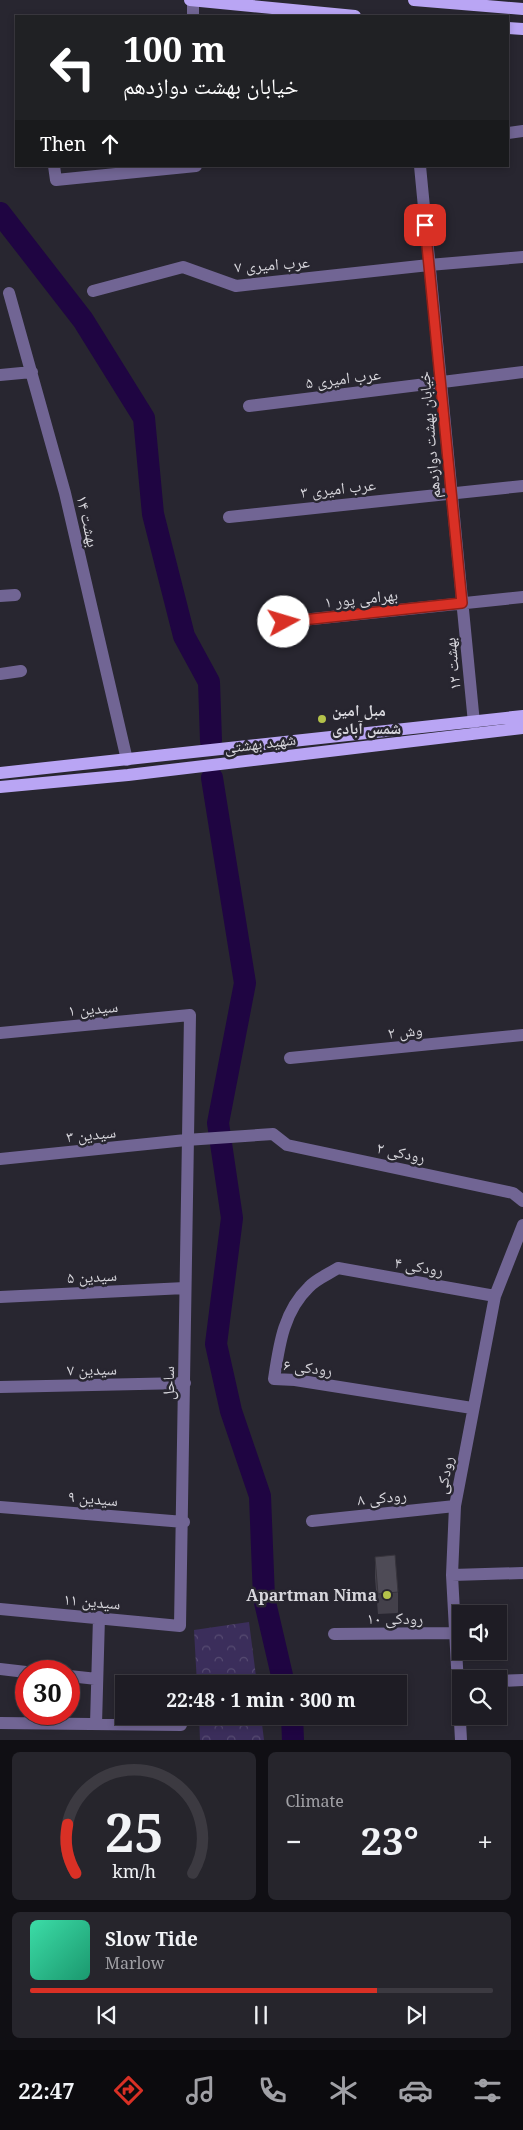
<!DOCTYPE html>
<meta charset="utf-8">
<style>
body{margin:0;font-family:"Noto Serif","Noto Naskh Arabic",serif;background:#26252c;color:#f1f3f6;height:100vh;display:flex;flex-direction:column;font-size:19px;white-space:nowrap}
*{box-sizing:border-box;margin:0}
p{font-size:16px;color:#a1a1a6}
.icon{flex:none;width:28px;height:28px;fill:none;stroke:currentColor;stroke-width:2;stroke-linecap:round;stroke-linejoin:round}
.map{position:relative;height:1740px;overflow:hidden}
.side{display:flex;flex-direction:column;gap:12px;padding:12px;background:#100f14;flex:1}
.side>*{flex:none}
.banner{position:absolute;left:15px;top:15px;width:494px;height:152px;border-radius:0px;box-shadow:0 2px 8px #0003,0 0 0 1px #3c3a41;background:#202124;color:#fff;overflow:hidden}
.controls{position:absolute;left:452px;top:1605px;display:grid;gap:10px}
.controls a{display:grid;place-items:center;width:55px;height:55px;border-radius:0px;background:#1e1c24;box-shadow:0 2px 8px #0003,0 0 0 1px #3c3a41;font-size:25px}
.speed{position:absolute;left:15px;top:1660px;display:flex;gap:10px;font-size:25px;font-weight:700;text-align:center}
.speed>*{display:grid;place-content:center;width:65px;height:65px;border-radius:50%;background:#1e1c24;box-shadow:0 2px 8px #0003,0 0 0 1px #3c3a41;line-height:1}
.speed .limit{border:8px solid #d22;background:#fff;color:#111}
.pin{position:absolute;display:grid;place-items:center;width:42px;height:42px;color:#fff;margin:-21px;border-radius:10px;box-shadow:0 2px 8px #0006}
.me{position:absolute;width:55px;margin:-28px;rotate:84deg;stroke-linejoin:round;filter:drop-shadow(0 0 4px #0008)}
.turn{display:flex;align-items:center;gap:18px;height:105px;padding:0 25px;font-size:22px}
.turn .icon{width:65px;height:65px;stroke-width:2.5}
.turn b{display:block;font-size:35px;line-height:42px}
.then{display:flex;align-items:center;height:48px;padding:0 25px;background:#0003;gap:10px;font-size:19px}
.big{font-size:38px;font-weight:700;line-height:1.1}
.side .widget{flex:1;display:flex;flex-direction:column;justify-content:center;gap:8px;min-width:0;padding:0 18px;border-radius:8px;background:#26252c}
.side .dial{align-items:center;gap:0}
.dial svg{height:130px;overflow:visible;fill:none;stroke:#3c3a41;stroke-width:7;stroke-linecap:round;text-anchor:middle}
.dial text{fill:#f1f3f6;stroke:none}
.song{display:flex;align-items:center;gap:15px}
.cover{width:60px;height:60px;border-radius:8px;background:linear-gradient(135deg,hsl(160 70% 55%),hsl(160 70% 35%))}
.played{height:5px;border-radius:2px;background:linear-gradient(90deg,#d93025 75%,#3c3a41 75%)}
.keys{display:flex;justify-content:space-around;direction:ltr}
.heat{display:flex;justify-content:space-between;align-items:center;font-size:28px;direction:ltr}
.side .tiles{flex:1;display:grid;gap:12px;grid-template-columns:1fr 1fr}
.widget:last-child{grid-column:span 2}
.trip{position:absolute;left:115px;top:1675px;width:292px;height:50px;border-radius:0px;background:#1e1c24;box-shadow:0 2px 8px #0003,0 0 0 1px #3c3a41;font-weight:700;line-height:50px;text-align:center}
.dock{display:flex;height:80px;justify-content:space-around;align-items:center;background:#0c0b0e;color:#a1a1a6}
.dock .icon{width:35px;height:35px}
.dock .current{color:#d93025}
.dock b{font-size:22px;color:#f1f3f6}
.map>svg:first-child{display:block}
.park{fill:url(#park-crowns)}
.lines{fill:none;stroke-linecap:round;stroke-linejoin:round}
.river{stroke:#1f0542;stroke-width:22}
.minor{stroke:#716594;stroke-width:12}
.major{stroke:#b9a5f4;stroke-width:12}
.wall{fill:#43404a}
.building{fill:#4e4b56;stroke:#37343c}
.route-casing{stroke:#8d1f18;stroke-width:12}
.route{stroke:#d93025;stroke-width:9}
.poi-dot{fill:#b4c24a;stroke:#282630;stroke-width:2}
.labels{text-anchor:middle;stroke-width:5;stroke-linejoin:round;paint-order:stroke}
.street-label{font-size:16px;fill:#d7d6dc;stroke:#282630}
.poi-label{font-size:16px;font-weight:bold;fill:#d7d6dc;stroke:#282630;text-anchor:start}
</style>
<div class="map">
<svg width="523" height="1740" viewBox="0 0 523 1740">
<defs>
<pattern id="park-crowns" width="20" height="18" patternUnits="userSpaceOnUse" patternTransform="scale(1.25)"><rect width="20" height="18" fill="#3b2e5b"/><path d="M2 6a3 3 0 1 1 6 0M12 15a3 3 0 1 1 6 0" fill="none" stroke="#574c72"/></pattern>
</defs>
<rect width="100%" height="100%" fill="#282630"/>
<!-- park -->
<path class="park" d="M249,1622l8,62h-60l-3,-54z
M199,1716h62l3,24h-64z"/>
<g class="lines">
<!-- river -->
<path class="river" d="M0,213l83,107 61,98 9,96 31,122 25,46 2,59
M212,778l33,205 -27,140 14,95 -16,126 15,67 29,85 4,102 20,86
M292,1716l1,24"/>
<!-- minor -->
<path class="minor" d="M193,16v-15
M508,133l15,-2
M54,166l2,14 140,-14
M420,166l54,557
M93,291l90,-24 53,19 193,-21 94,-8
M9,293l56,200 62,267
M0,375l32,-3
M249,406l274,-34
M229,517l294,-31
M0,596l15,-1
M264,624l259,-27
M0,674l21,-3
M0,1033l190,-18 -10,611 -180,-17
M290,1058l233,-23
M0,1159l186,-19 87,-6 14,11 226,48 10,8
M0,1297l185,-9
M0,1387l185,-4
M472,1408l-177,-28 -21,-1c5,-33 9,-67 35,-92 7,-8 20,-13 29,-19l157,28
M0,1507l184,15
M312,1521l143,-15
M452,1575l71,-2
M334,1634l121,-1
M0,1669l26,3
M69,1676l28,3
M499,1681l24,-1
M0,1723l181,2
M96,1724l3,-107
M461,1740l-9,-165 3,-69 40,-210 28,-71"/>
<!-- major -->
<path class="major" d="M190,0l165,16
M414,0l109,9
M508,28l15,1
M0,773l523,-57
M0,787l128,-12 395,-47"/>
</g>
<!-- wall -->
<path class="wall" d="M375,1557l23,35v21l-20,1 -3,-36z"/>
<!-- building -->
<path class="building" d="M395,1555l3,37 -20,2 -3,-37z"/>
<g class="lines">
<!-- route casing -->
<g class="route-casing">
<path id="route" d="M284,622l178,-19 -37,-378"/>
</g>
<!-- route -->
<use href="#route" class="route"/>
</g>
<!-- markers -->
<g class="poi-dot">
<circle cx="322" cy="719" r="5"/>
<circle cx="387" cy="1595" r="5"/>
</g>
<g class="labels">
<!-- street labels -->
<g class="street-label">
<text transform="translate(272 264) rotate(-4)" y="6">۷ عرب امیری</text>
<text transform="translate(343 378) rotate(-7)" y="6">۵ عرب امیری</text>
<text transform="translate(429 435) rotate(-95)" y="6">خیابان بهشت دوازدهم</text>
<text transform="translate(338 488) rotate(-6)" y="6">۳ عرب امیری</text>
<text transform="translate(88 521) rotate(77)" y="6">بهشت ۱۴</text>
<text transform="translate(361 598) rotate(-6)" y="6">۱ بهرامی پور</text>
<text transform="translate(452 664) rotate(-96)" y="6">۱۲ بهشت</text>
<text transform="translate(260 743) rotate(-7)" y="6">شهید بهشتی</text>
<text transform="translate(93 1008) rotate(-5)" y="6">سیدین ۱</text>
<text transform="translate(405 1031) rotate(-6)" y="6">وش ۲</text>
<text transform="translate(91 1134) rotate(-6)" y="6">سیدین ۳</text>
<text transform="translate(401 1152) rotate(12)" y="6">رودکی ۲</text>
<text transform="translate(419 1266) rotate(10)" y="6">رودکی ۴</text>
<text transform="translate(92 1276) rotate(-3)" y="6">سیدین ۵</text>
<text transform="translate(308 1367) rotate(7)" y="6">رودکی ۶</text>
<text transform="translate(92 1369) rotate(-1)" y="6">سیدین ۷</text>
<text transform="translate(168 1383) rotate(-90)" y="6">ساحل</text>
<text transform="translate(444 1475) rotate(-80)" y="6">رودکی</text>
<text transform="translate(382 1497) rotate(-6)" y="6">رودکی ۸</text>
<text transform="translate(93 1498) rotate(5)" y="6">۹ سیدین</text>
<text transform="translate(92 1601) rotate(5)" y="6">۱۱ سیدین</text>
<text x="395" y="1624">رودکی ۱۰</text>
</g>
<!-- poi labels -->
<g class="poi-label">
<text x="332" y="716">مبل امین<tspan x="332" dy="18">شمس آبادی</tspan></text>
<text x="377" y="1601" text-anchor="end">Apartman Nima</text>
</g>
</g>
</svg>
<div class="controls">
<a><svg class="icon" aria-label="sound" viewBox="0 0 24 24"><path d="M4 9h4l5-4v14l-5-4H4zM17 9q2 3 0 6"/></svg></a>
<a><svg class="icon" aria-label="search" viewBox="0 0 24 24"><circle cx="10" cy="10" r="6"/><path d="M15 15l6 6"/></svg></a>
</div>
<div class="speed"><div class="limit">30</div></div>
<div class="pin" style="left:425px;top:225px;background:#d93025"><svg class="icon" aria-label="arrive" viewBox="0 0 24 24"><path d="M6 21V4h12l-3 4 3 4H6"/></svg></div>
<svg class="me" style="left:284px;top:622px" viewBox="-20 -20 40 40"><circle r="19" fill="#fff"/><path d="M0-13L10 11 0 6-10 11z" fill="#d93025"/></svg>
<div class="trip">22:48 · 1 min · 300 m</div>
<div class="banner">
<div class="turn"><svg class="icon" aria-label="left" viewBox="0 0 24 24"><path d="M17 20v-9H6M10 6l-5 5 5 5"/></svg><div><b>100 m</b>خیابان بهشت دوازدهم</div></div>
<div class="then">Then<svg class="icon" aria-label="ahead" viewBox="0 0 24 24"><path d="M12 20V5M6 11l6-6 6 6"/></svg></div>
</div>
</div>
<section class="side">
<div class="tiles">
<div class="widget dial"><svg viewBox="0 0 100 80">
<path d="M14 69A42 42 0 1 1 86 69"/>
<path d="M14 69A42 42 0 0 1 9 39" stroke="#d93025"/>
<text x="50" y="56" font-size="32" font-weight="700">25</text>
<text x="50" y="72" font-size="11">km/h</text>
</svg></div>
<div class="widget"><p>Climate</p>
<div class="heat"><a>−</a><b class="big">23°</b><a>+</a></div>
</div>
<div class="widget">
<div class="song"><i class="cover"></i><div><b>Slow Tide</b><p>Marlow</p></div></div>
<div class="played"></div>
<div class="keys"><svg class="icon" aria-label="previous" viewBox="0 0 24 24"><path d="M18 5L8 12l10 7zM5 5v14"/></svg><svg class="icon" aria-label="pause" viewBox="0 0 24 24"><path d="M8 5v14M16 5v14"/></svg><svg class="icon" aria-label="next" viewBox="0 0 24 24"><path d="M6 5l10 7-10 7zM19 5v14"/></svg></div>
</div>
</div>
</section>
<nav class="dock">
<b>22:47</b>
<svg class="icon current" aria-label="directions" viewBox="0 0 24 24"><path d="M12 3l9 9-9 9-9-9zM9 14v-3h6M13 9l2 2-2 2"/></svg>
<svg class="icon" aria-label="music" viewBox="0 0 24 24"><path d="M9 18V5l10-2v13"/><circle cx="6" cy="18" r="3"/><circle cx="16" cy="16" r="3"/></svg>
<svg class="icon" aria-label="phone" viewBox="0 0 24 24"><path d="M5 4h4l2 5-3 2q2 4 5 5l2-3 5 2v4C11 20 4 13 5 4z"/></svg>
<svg class="icon" aria-label="climate" viewBox="0 0 24 24"><path d="M12 3v18M4 7l16 10M4 17L20 7"/></svg>
<svg class="icon" aria-label="car" viewBox="0 0 24 24"><path d="M5 17H2v-5l4-1 3-4h7l3 4 3 1v5h-3M9 17h6M6 11h13"/><circle cx="7" cy="17" r="2"/><circle cx="17" cy="17" r="2"/></svg>
<svg class="icon" aria-label="filters" viewBox="0 0 24 24"><path d="M4 7h16M4 17h16"/><circle cx="9" cy="7" r="2"/><circle cx="15" cy="17" r="2"/></svg>
</nav>
